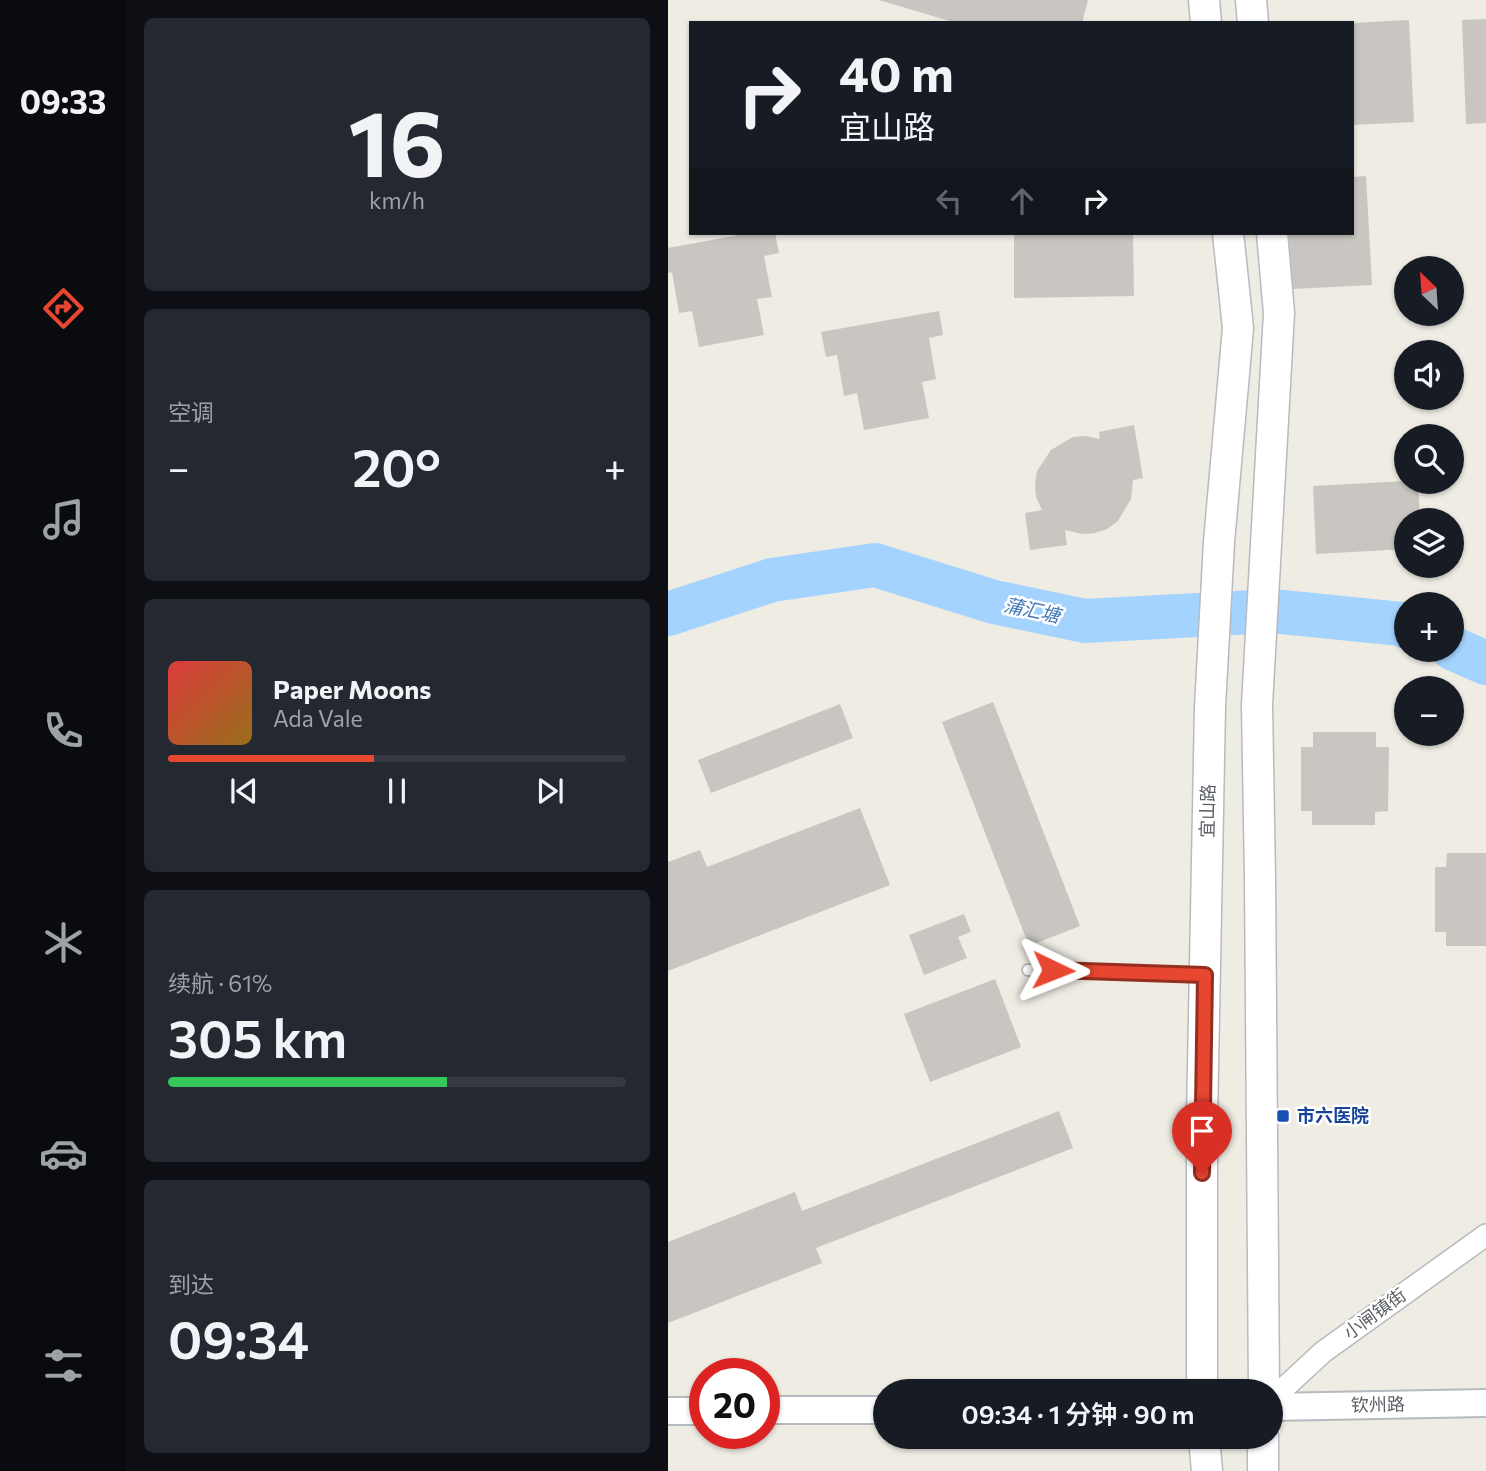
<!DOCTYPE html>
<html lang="zh">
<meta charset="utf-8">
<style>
body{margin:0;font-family:Commissioner,"Noto Sans SC",sans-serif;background:#242831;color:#f1f3f6;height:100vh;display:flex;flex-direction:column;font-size:26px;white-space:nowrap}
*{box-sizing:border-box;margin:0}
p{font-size:23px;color:#9ea1a6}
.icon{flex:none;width:38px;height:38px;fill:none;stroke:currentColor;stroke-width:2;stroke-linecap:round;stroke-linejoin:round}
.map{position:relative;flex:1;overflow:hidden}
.side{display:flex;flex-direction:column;gap:18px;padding:18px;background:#0d0f14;width:542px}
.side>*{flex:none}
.top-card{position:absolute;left:21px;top:21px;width:665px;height:214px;border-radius:0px;box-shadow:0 2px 5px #0004;background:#171b24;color:#f1f3f6;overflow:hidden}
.needle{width:46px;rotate:335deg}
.tools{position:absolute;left:726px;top:256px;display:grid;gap:14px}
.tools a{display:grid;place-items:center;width:70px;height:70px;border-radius:50%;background:#171b24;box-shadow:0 2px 5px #0004;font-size:35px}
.speed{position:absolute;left:21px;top:1358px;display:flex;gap:14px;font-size:35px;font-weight:700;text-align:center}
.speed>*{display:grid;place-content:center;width:91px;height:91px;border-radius:50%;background:#171b24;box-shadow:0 2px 5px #0004;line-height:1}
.speed .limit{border:10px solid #d22;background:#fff;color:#111}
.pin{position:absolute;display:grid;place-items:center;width:60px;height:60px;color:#fff;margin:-72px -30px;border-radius:50% 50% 50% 0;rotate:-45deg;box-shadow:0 0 7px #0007}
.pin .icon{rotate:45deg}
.me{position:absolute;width:77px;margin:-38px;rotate:92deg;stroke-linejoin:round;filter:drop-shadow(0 0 5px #0008)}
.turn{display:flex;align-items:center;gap:24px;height:147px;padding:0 35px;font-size:32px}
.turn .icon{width:91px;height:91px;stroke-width:2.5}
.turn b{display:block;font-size:49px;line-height:60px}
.lanes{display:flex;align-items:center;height:66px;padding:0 35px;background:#0003;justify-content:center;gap:35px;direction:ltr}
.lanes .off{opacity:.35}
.big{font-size:52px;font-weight:600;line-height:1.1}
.side .tile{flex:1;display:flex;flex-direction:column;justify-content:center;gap:10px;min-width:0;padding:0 24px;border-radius:10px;background:#242831}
.side .dial{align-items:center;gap:0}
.dial b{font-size:91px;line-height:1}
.song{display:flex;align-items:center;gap:21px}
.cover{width:84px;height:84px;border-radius:10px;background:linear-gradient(135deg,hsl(0 70% 55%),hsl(40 70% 35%))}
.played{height:7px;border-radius:4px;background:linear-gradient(90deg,#e74630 45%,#363941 45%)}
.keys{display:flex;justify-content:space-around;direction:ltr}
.heat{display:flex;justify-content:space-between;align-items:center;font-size:38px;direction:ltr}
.charge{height:10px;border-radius:5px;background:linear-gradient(90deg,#34c759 61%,#363941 0)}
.trip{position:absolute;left:205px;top:1379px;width:410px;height:70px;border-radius:35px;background:#171b24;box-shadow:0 2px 5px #0004;font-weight:600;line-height:70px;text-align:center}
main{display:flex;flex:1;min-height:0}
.menu{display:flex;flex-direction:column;width:126px;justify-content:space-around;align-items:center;background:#090b0e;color:#9ea1a6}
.menu .icon{width:49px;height:49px}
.menu .on{color:#e74630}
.menu b{font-size:32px;color:#f1f3f6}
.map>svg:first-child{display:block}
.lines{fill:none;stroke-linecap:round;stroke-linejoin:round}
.river{stroke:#a3d3fe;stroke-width:44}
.building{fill:#c9c6c1}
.service-casing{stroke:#b6b9bd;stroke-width:14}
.minor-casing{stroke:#b6b9bd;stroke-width:24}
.tertiary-casing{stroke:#b6b9bd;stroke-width:30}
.secondary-casing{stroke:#b7babf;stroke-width:33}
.service{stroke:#fff;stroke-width:10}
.minor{stroke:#fff;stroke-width:21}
.tertiary{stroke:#fff;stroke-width:26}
.secondary{stroke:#fff;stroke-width:30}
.route-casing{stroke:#962e1f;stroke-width:18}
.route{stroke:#e74630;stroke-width:12}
.transit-dot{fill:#1a4fb4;stroke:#fff;stroke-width:2.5}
.labels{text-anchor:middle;stroke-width:5;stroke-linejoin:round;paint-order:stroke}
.street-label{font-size:18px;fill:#5b5f64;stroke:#fff}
.transit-label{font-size:18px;font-weight:bold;fill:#164399;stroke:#fff;text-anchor:start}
.water-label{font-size:19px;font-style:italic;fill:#4378b9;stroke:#fff}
</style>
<main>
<nav class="menu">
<b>09:33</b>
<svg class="icon on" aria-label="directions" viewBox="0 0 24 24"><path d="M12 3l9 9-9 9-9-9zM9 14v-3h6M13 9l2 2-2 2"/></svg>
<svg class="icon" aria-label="music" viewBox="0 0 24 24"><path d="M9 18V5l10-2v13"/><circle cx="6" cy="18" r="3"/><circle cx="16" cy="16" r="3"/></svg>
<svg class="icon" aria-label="phone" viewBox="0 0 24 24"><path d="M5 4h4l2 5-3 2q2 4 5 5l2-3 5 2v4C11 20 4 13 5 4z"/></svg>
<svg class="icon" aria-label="climate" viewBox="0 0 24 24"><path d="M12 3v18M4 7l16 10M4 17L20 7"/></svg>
<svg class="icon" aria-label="car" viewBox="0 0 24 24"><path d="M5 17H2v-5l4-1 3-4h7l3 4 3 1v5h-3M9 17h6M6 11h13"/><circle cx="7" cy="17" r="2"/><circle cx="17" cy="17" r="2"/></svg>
<svg class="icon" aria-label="filters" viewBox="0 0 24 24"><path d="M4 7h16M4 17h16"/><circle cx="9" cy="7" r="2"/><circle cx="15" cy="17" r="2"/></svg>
</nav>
<section class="side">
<div class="tile dial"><b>16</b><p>km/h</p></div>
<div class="tile"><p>空调</p>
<div class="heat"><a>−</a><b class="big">20°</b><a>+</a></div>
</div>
<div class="tile">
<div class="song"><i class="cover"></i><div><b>Paper Moons</b><p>Ada Vale</p></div></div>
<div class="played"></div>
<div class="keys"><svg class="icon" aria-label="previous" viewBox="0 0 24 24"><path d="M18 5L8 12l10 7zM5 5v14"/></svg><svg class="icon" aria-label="pause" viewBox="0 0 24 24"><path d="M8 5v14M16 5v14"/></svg><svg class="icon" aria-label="next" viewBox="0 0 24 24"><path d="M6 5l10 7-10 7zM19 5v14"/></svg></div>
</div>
<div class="tile"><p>续航 · 61%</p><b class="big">305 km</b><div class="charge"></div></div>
<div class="tile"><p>到达</p><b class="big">09:34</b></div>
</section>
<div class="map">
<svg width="818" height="1471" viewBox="0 0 818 1471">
<rect width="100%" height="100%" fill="#eeece3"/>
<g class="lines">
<!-- river -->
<path class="river" d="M0,614l104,-34 103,-15 119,37 91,19 187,-10 129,13 5,3
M784,648l34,15"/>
</g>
<!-- building -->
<path class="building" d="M211,0h209l-6,23h-126z
M818,19v104l-20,1 -4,-104z
M741,20l5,102 -62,3v-102z
M698,176l6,109 -80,4 -3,-56h63v-56z
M82,233h25l4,20 -15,3 8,41 -15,2 7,36 -65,12 -7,-36 -13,2 -7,-41 -4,1v-25z
M346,233h119l1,63 -120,2z
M271,311l4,24 -14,3 7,41 -14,3 7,36 -65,12 -7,-37 -13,3 -7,-41 -11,2 -5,-25z
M466,425l9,53 -10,2 -2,19 -13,22 -11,8 -12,4 -13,1 -17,-4 2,15 -37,5 -5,-37 17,-3 -6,-13 -1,-13 2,-13 14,-21 22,-13 13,-1 14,3 -1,-7z
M738,481h12l2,39h-14v29l-90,5 -3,-68z
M325,702l87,224 -51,20 -87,-224z
M172,704l13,34 -142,55 -13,-33z
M645,732h63v15h13l-1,64 -13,1v13h-63v-14h-11v-64h12z
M192,808l30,77 -222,86v-109l32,-12 7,17z
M779,853h39v93h-40v-14h-11v-65h11z
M296,914l7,18 -13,5 9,21 -43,17 -15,-40z
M327,979l26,68 -91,35 -26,-68z
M391,1111l14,37 -257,100 6,15 -154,60v-81l127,-50 7,19z"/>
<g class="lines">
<!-- service casing -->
<g class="service-casing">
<path id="service" d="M360,970l174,5"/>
</g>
<!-- minor casing -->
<g class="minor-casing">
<path id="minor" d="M602,1401l53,-49 163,-117"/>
</g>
<!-- tertiary casing -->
<g class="tertiary-casing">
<path id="tertiary" d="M602,1407l216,-4
M96,1410h121
M0,1411h37"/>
</g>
<!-- secondary casing -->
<g class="secondary-casing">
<path id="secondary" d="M536,0l2,23
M583,0l2,23
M534,1391v-272l8,-412 9,-165 19,-214 -10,-95
M596,1391l-4,-512 -3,-174 22,-392 -7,-80
M536,1437l3,34
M595,1471v-34"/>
</g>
<!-- service -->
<use href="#service" class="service"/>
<!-- minor -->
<use href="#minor" class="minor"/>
<!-- tertiary -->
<use href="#tertiary" class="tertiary"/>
<!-- secondary -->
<use href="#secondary" class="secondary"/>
</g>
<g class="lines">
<!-- route casing -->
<g class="route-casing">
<path id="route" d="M385,970l152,5 -3,198"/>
</g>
<!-- route -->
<use href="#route" class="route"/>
</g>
<!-- markers -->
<rect class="transit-dot" x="608" y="1109" width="14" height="14" rx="3.5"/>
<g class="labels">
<!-- street labels -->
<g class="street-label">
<text transform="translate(540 811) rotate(-89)" y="6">宜山路</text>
<text transform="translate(707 1314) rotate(-36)" y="6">小闸镇街</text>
<text transform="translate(710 1405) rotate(-1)" y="6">钦州路</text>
</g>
<!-- transit labels -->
<g class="transit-label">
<text x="629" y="1122">市六医院</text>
</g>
<!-- water labels -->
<g class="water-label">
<text transform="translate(364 610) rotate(12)" y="7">蒲汇塘</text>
</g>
</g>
</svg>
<div class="tools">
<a><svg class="needle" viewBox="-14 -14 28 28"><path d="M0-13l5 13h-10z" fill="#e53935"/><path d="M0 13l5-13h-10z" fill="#9ea1a6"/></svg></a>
<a><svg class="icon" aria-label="sound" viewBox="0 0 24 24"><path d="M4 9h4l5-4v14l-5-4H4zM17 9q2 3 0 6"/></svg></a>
<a><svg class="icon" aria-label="search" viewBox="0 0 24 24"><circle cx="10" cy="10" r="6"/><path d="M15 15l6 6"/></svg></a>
<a><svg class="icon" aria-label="layers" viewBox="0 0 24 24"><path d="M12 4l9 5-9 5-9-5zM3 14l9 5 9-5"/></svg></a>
<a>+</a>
<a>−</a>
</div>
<div class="speed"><div class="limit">20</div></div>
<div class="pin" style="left:534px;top:1173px;background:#d93025"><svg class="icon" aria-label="arrive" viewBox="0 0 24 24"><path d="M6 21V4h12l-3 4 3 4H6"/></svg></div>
<svg class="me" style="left:385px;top:970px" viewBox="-20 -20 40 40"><path d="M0-17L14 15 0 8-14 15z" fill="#e74630" stroke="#fff" stroke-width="4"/></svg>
<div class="trip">09:34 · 1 分钟 · 90 m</div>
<div class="top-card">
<div class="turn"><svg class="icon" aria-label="right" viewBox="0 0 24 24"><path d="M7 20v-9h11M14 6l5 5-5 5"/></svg><div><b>40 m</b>宜山路</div></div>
<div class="lanes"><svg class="icon off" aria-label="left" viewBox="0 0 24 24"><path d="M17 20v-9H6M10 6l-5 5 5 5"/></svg><svg class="icon off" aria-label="ahead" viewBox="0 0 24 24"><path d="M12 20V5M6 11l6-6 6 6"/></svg><svg class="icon" aria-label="right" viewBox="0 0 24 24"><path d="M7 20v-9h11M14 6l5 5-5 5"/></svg></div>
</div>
</div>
</main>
